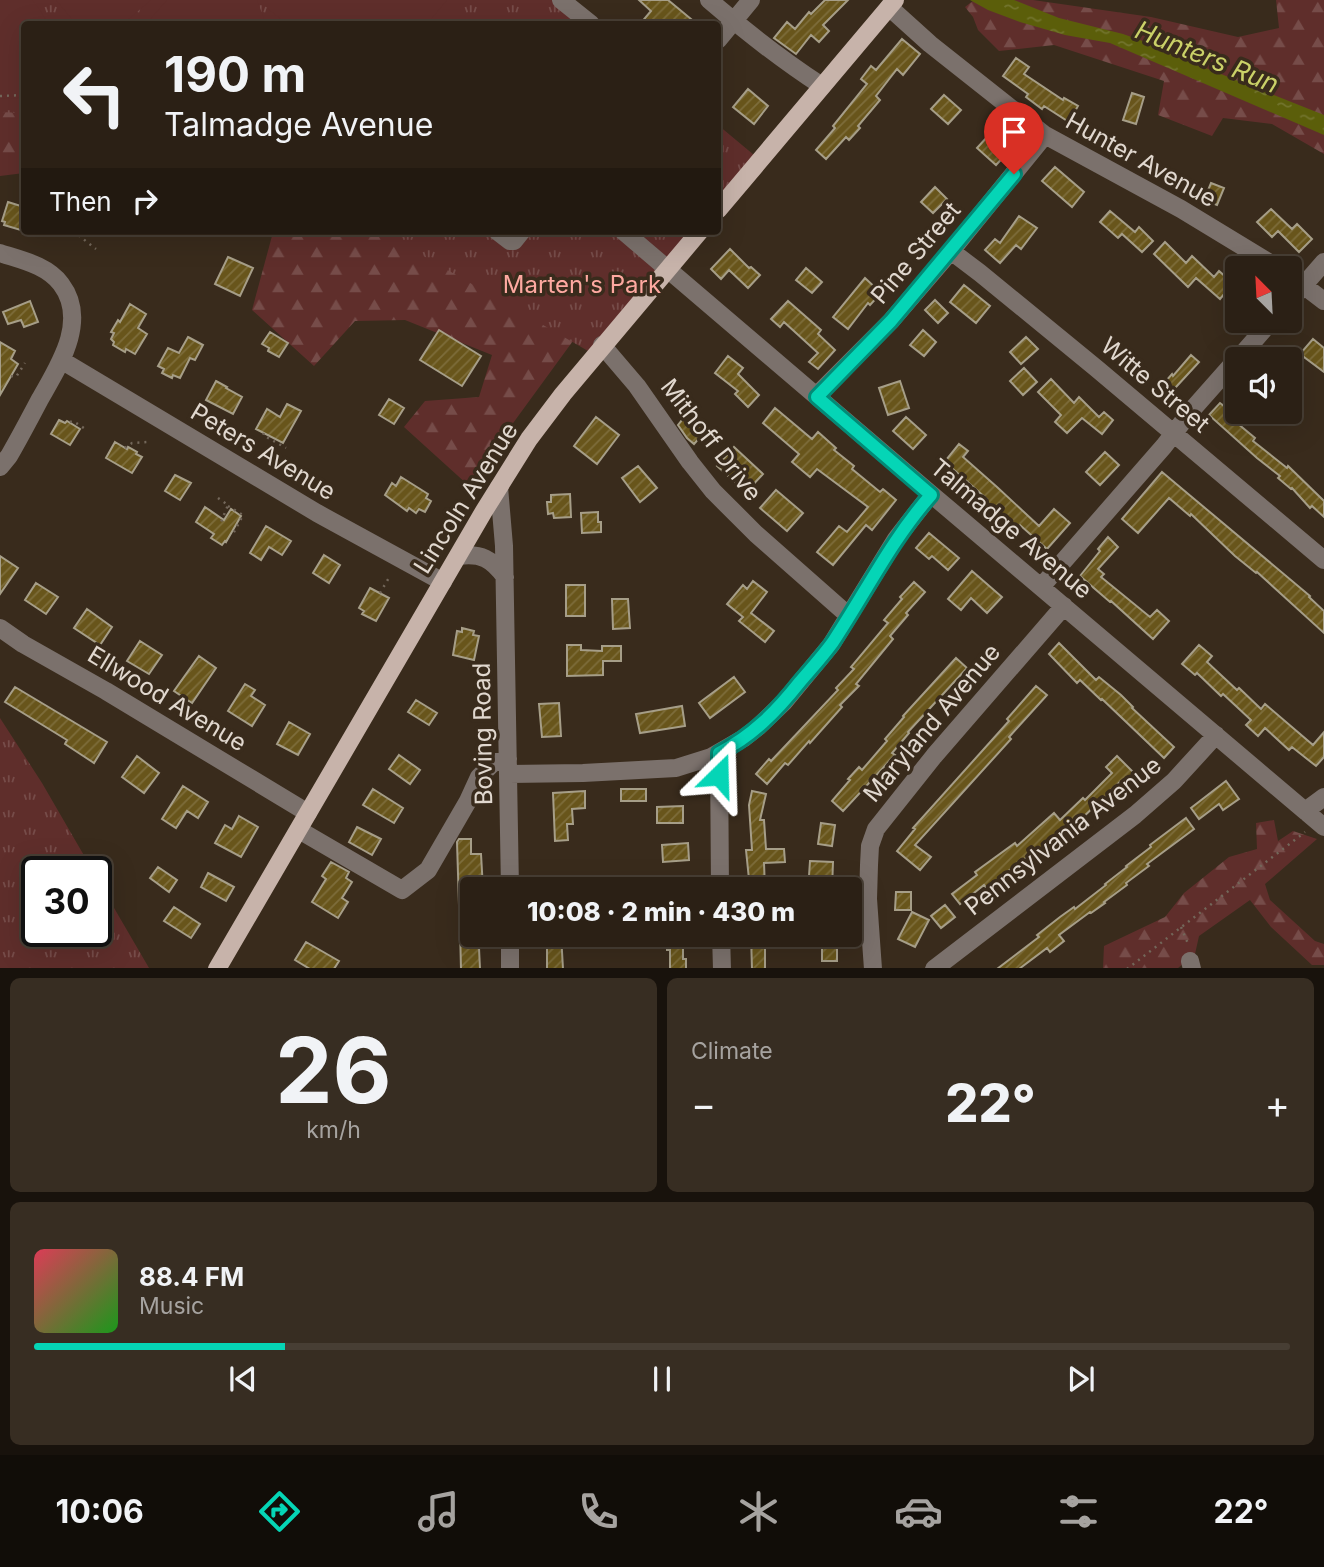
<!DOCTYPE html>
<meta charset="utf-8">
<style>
body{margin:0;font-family:Inter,sans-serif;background:#372d22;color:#f1f3f6;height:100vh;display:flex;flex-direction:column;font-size:26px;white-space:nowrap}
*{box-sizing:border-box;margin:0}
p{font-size:23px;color:#a6a3a0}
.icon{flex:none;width:38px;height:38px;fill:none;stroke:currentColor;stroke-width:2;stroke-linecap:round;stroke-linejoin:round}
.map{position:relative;height:968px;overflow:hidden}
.side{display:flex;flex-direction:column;gap:10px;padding:10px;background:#18120c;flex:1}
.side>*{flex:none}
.top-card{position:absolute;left:21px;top:21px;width:700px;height:214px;border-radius:7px;box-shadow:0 7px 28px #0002,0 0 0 2px #473e34;background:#2b2015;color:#f1f3f6;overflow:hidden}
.needle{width:46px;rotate:336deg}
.tools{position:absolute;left:1225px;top:256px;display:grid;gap:14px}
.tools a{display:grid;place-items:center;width:77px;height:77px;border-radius:7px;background:#2b2015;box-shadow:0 7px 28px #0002,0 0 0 2px #473e34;font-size:35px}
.speed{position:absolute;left:21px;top:856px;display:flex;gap:14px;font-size:35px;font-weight:700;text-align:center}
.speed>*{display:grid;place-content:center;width:91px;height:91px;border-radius:50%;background:#2b2015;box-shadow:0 7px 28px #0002,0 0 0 2px #473e34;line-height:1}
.speed .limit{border:4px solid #111;border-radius:10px;background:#fff;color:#111}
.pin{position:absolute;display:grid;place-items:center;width:60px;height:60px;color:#fff;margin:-72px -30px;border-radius:50% 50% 50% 0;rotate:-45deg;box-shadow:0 0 7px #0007}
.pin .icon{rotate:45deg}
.me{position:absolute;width:77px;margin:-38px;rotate:22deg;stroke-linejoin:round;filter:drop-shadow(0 0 5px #0008)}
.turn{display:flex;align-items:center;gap:24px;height:147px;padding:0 28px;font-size:32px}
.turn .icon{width:91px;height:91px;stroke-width:2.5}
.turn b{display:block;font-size:49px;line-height:60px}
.then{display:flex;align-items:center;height:66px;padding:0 28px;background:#0003;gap:14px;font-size:26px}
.big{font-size:52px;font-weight:800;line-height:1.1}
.side .card{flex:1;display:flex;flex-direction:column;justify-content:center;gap:10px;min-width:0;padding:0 24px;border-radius:10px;background:#372d22}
.side .dial{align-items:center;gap:0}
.dial b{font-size:91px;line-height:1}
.song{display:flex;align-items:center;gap:21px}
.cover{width:84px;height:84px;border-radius:10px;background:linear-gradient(135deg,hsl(350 70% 55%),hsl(120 70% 35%))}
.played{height:7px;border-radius:4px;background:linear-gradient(90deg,#05d5b6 20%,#473e34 20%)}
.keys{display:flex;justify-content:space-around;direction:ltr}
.heat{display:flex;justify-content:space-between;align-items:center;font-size:38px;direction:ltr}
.side .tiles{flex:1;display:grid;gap:10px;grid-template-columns:1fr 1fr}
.card:last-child{grid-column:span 2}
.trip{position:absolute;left:460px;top:877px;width:402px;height:70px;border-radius:7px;background:#2b2015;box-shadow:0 7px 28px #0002,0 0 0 2px #473e34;font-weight:800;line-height:70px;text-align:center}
.menu{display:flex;height:112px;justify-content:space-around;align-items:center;background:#110d08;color:#a6a3a0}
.menu .icon{width:49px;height:49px}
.menu .on{color:#05d5b6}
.menu b{font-size:32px;color:#f1f3f6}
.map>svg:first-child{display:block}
.forest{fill:url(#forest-firs)}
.park{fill:url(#park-tufts)}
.pitch{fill:#5f2e2b}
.water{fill:url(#water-ripples)}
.building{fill:url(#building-hatch);stroke:#a69e88;stroke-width:2}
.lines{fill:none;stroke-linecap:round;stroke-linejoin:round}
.path{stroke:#73675a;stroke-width:2.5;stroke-dasharray:2 5;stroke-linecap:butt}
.minor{stroke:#7b716c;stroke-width:18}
.major{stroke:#c7b3aa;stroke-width:18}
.route-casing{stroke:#038a76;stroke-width:18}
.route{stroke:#05d5b6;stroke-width:12}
.labels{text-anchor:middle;stroke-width:7;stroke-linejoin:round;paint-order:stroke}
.street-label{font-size:24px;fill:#e1d8cf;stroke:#392b1c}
.park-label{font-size:24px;fill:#fea9a1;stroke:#392b1c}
.water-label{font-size:26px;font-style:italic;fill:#cad168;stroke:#392b1c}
</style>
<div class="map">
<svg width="1324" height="969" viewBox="0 0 1324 969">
<defs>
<pattern id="forest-firs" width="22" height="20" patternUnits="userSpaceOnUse" patternTransform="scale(1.75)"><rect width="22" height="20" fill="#5f2e2b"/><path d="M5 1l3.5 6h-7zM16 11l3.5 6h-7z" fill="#764c49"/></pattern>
<pattern id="park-tufts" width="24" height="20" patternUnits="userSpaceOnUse" patternTransform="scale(1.75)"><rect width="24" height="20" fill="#5f2e2b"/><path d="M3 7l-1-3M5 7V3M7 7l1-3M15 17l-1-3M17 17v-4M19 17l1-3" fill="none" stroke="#764c49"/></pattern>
<pattern id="water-ripples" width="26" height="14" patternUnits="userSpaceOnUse" patternTransform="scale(1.75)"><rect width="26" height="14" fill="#5b5e0a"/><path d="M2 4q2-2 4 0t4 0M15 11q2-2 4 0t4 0" fill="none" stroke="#72742d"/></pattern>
<pattern id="building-hatch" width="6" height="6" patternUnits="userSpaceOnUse" patternTransform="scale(1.75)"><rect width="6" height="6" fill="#68551b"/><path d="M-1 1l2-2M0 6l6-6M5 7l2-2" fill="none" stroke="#7d6d3b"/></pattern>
</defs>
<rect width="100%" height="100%" fill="#392b1c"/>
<!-- forest -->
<path class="forest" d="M974,0h59l118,17 87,20 41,-9 -3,-28h48v154l-52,-30 -49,-6 -11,18 -54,-21 6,-34 -110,-36 -55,6 -21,-21 -5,-13 -8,-10z
M0,95l24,2v76l-24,3z
M271,231h193l125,88 -121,166 -64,-58 21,-26 54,-4 13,-42 -87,-35 -50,1 -41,45 -62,-56 20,-74z
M1274,820l4,21 15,-10 24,8 -52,45 5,16 45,41 9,3v21h-12l-41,-38 -21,-27 -51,36 -4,18 -17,14 -75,1 1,-23 61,-29 19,-24 45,-36 28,-8 -1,-26z"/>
<!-- park -->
<path class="park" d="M0,0h565l30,24h-571v89l-24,-1z
M718,125l42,35 -42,50z
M380,231h320l-105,124z
M0,718l42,65 51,88 -56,1v59h59v-54l53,91h-149z"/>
<!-- pitch -->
<path class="pitch" d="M0,0h32l8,10 8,14h-24v73l-13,2 -11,-1z
M56,0h95l-28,24h-47z
M167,0h90l9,24h-120z
M267,0h180l-20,24h-140l-20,-16z"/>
<!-- water -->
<path class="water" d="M970,0h44l45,18 64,16 31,11 29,14 141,56v20l-214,-92 -45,-8 -45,-13 -32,-12z"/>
<!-- building -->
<path class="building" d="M639,0h29l29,24h-57l11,-13z
M825,0h23l-25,25 6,6 -10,11 -8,-7 -15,19 -22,-16 13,-16 8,7 14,-17 2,2z
M902,39l18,15 -17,21 -6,-6 -21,27 4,4 -22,26 2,2 -11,12 -3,-3 -20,22 -10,-9 19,-22 -2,-2 34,-42 -6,-5 10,-13 5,4z
M1016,58l13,9 -5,7 39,26 1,-2 14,8 -9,16 -25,-16 -2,3 -16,-12 2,-3 -25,-18z
M748,89l20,17 -14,18 -21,-17z
M1132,93l12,4 -8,27 -13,-4z
M944,95l17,15 -13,14 -17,-15z
M989,135l19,17 -12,13 -19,-17z
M1055,167l29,25 -12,15 -30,-26z
M1211,183l13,5 -7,17 -13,-5z
M935,187l12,12 -14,14 -12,-11z
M8,202l16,5v24l-20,-6 1,-3 -3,-1z
M1271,209l21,20 5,-5 15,15 -13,13 -21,-21 -6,6 -15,-15z
M1110,211l25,21 4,-5 14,14 -11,11 -20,-18 -4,4 -18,-16z
M1019,216l18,12 -16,21 -5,-4 -16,18 -15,-13 10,-11 5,4z
M1165,242l21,21 6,-7 22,21 5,-6 18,16v17l-12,-11 -5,6 -24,-21 -8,9 -34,-33z
M730,249l19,19 2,-1 9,8 -12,13 -19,-18 -8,9 -10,-10z
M228,257l25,11 -13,28 -25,-12z
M806,268l16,14 -10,11 -16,-13z
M865,278l16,15 -11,12 -2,-2 -20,26 -15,-12z
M964,285l26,21 -14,17 -26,-21z
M935,300l13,13 -10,10 -13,-13z
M30,301l8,21 -14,5 -3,-7 -13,4 -5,-12z
M788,301l33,29 -3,4 17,16 -17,19 -9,-7 9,-9 -34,-31 -4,5 -9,-8z
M130,304l16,10 -8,14 9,6 -12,20 -9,-5 -1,3 -12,-7 1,-3 -3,-3 3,-6 -3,-1 7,-12 2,2z
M439,330l42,26 -19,30 -42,-26z
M923,330l13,12 -12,14 -14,-11z
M270,332l18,11 -9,14 -11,-6 1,-3 -7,-4z
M188,337l15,8 -8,15 -5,-2 -10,20 -7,-3 -1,3 -10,-5 2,-4 -6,-3 10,-18 11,5z
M1026,337l12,12 -17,15 -11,-12z
M1313,339l11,9v24l-24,-18z
M0,342l15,9 -4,8 7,5 -18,31z
M1191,355l8,7 -35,38 -7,-6 4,-4 -2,-1 13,-15 1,2z
M728,356l15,12 -5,6 21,21 -11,12 -13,-13 3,-3 -23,-18z
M1024,368l13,14 -14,13 -13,-14z
M1051,379l23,24 5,-6 20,20 5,-5 9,8 -11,14 -20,-16 -15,15 -12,-11 6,-7 -23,-23z
M216,381l11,6 -1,1 16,9 -9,17 -27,-14z
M900,381l9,27 -21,7 -9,-27z
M1237,390v33l18,15 -2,3 34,27 1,-2 36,35v16l-12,-11 -2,2 -18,-20 -1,1 -13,-11 2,-2 -23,-18 -48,-43 11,-12 4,3z
M389,399l15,9 -10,16 -15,-9z
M287,404l14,7 -18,32 -27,-14 11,-20 13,8z
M775,408l37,31 6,-7 18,16 -2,2 20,16 -2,3 28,23 3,-3 13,11 -24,30 -6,-5 -33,40 -16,-13 22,-26 8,6 21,-25 -51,-38 -7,8 -18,-15 7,-8 -36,-31z
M690,410l19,17 -15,17 -7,-6 -9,-13z
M596,417l23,18 -22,29 -23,-18z
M906,417l20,18 -13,14 -20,-18z
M59,420l6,3 2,-2 13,8 -10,16 -19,-11z
M115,442l12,7 1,-2 9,5 -1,2 6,3 -10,16 -26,-15z
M959,444l9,7 -5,6 34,30 42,39 15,-17 16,14 -23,26 -27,-24 -5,5 -31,-28 3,-3 -34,-30 -2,2 -9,-6z
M734,447l29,27 -17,18 -29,-26z
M1105,452l14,13 -19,20 -14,-13z
M638,466l19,22 -17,14 -18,-24z
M1162,472l148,124 -1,1 15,14v22l-67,-61 -1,1 -21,-17 -44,-42 -1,2 -21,-18 -31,35 -16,-14z
M175,475l16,8 -11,17 -15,-9z
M401,477l27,17 -2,4 5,3 -6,11 -6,-3 -3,4 -7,-5 -2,3 -22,-16 7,-12 4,3z
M776,490l27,23 -16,18 -27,-23z
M570,494l1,23 -17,1 -1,-5 -5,1 -1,-12h4v-7z
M205,507l19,13 7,-11 10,7 -15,26 -1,-1 -3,4 -11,-7 3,-4 -18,-12z
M598,512v10h3v10l-19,1 -1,-20z
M266,526l25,15 -9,14 -13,-8 -8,13 -11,-7z
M929,533l30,25 -11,12 -16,-14 -3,3 -13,-11z
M1108,537l10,10 -20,22 6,5 -3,3 49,40 7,-7 12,11 -16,18 -42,-38 -1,1 -30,-26 20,-25 -2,-2z
M324,555l16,10 -11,18 -16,-10z
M0,556l18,12 -18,26z
M972,571l30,26 -15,16 -16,-15 -10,12 -13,-11z
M753,581l14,11 -16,21 23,18 -9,11 -26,-21 4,-4 -16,-13 16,-19 4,4z
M914,582l11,10 -19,21 2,2 -18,21 3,3 -37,45 3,2 -19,19 2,2 -32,36 -1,-2 -21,24 -3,-2 -18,21 -11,-10 13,-15 2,2 67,-71 -2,-2 18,-19 -3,-2 37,-44 -4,-3 18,-21 -2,-2z
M36,583l22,14 -12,17 -21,-14z
M566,585h19v31h-19z
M370,588l19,10 -13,23 -14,-7 2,-3 -5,-3z
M612,599h16l2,29 -17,1z
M87,609l25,18 -12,18 -26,-17z
M462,628l12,3 -1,4 6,1 -5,24 -21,-5 4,-24 5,1z
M140,641l22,14 -13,19 -22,-13z
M1059,643l37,37 3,-3 22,18 12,12 -1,1 42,39 -10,11 -62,-59 -1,1 -21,-20 -3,3 -28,-29z
M567,645h14v5l21,1v-5h19v15h-18v14l-36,1z
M1199,645l13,11 -5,6 30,28 2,-2 22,21 4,-5 48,41 11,-13v25l-8,9 -24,-19 -3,3 -24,-22 -7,8 -12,-11 5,-5 -28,-26 -2,2 -24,-23 -2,2 -13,-11z
M199,656l17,12 -24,35 -18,-12z
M956,658l11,10 -59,64 1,1 -17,20 3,2 -52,56 -11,-10 18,-21 -2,-1 11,-12 3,3 25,-29 -2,-2 19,-22 -1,-1z
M734,677l11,15 -35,26 -11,-15z
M245,684l10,6 -4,6 14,9 -13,21 -24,-15z
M1036,686l11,9 -38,42 2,2 -96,106 16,12 -11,13 -23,-19 18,-22 -2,-1 96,-107 -2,-2z
M15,687l92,55 -13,21 -29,-19 2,-4 -62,-38z
M416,700l21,13 -8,12 -21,-13z
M559,703l2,33 -19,1 -3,-33z
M682,706l3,20 -45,7 -4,-19z
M289,722l21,12 -12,21 -21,-11z
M399,755l21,15 -10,14 -21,-15z
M137,756l22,17 -15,20 -22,-16z
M1117,756l22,22 -11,11 -8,-7 -20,22 -2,-1 -19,18 -3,-2 -41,37 -3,-3 -34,26 2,3 -12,8 -4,-5 -24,19 -8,-10 25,-19 -2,-3 40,-29 2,3 37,-33 6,7 23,-22 2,2 27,-27 -6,-6z
M1226,781l13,18 -16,11 -4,-6 -20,15 -8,-11z
M183,786l25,16 -10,16 -11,-7 -11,17 -14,-9z
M373,789l30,19 -9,15 -31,-18z
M621,789h25v12h-25z
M585,791v17l-13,1 1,15h-6l1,16 -13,1 -2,-48z
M752,791l14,3 -6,26h4l2,29h18l1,13 -21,1 1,26h-15l-4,-39h6l-3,-45z
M683,806v17h-26v-16z
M239,816l19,11 -17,30 -26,-14 10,-18 7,4z
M1186,818l8,11 -47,35 2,2 -23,17 1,2 -23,17 1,1 -14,10 -1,-1 -31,23 5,6 -14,11 -3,-4 -28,21h-22l42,-32 -2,-2 23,-18 14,-10 1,2 31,-24 -1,-1 22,-17 -1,-1 25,-19 -1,-2z
M821,823l14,2 -3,21 -14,-2z
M357,827l24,12 -9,16 -23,-13z
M459,839h12v15h10l2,35h-11v16h-13l-2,-63z
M688,843l1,17 -26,2 -1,-17z
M810,861l23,1 -1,27h-16v-13h-7z
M331,862l18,10 -3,6 6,4 -10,16 6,4 -10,16 -26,-16 14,-23 -4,-3z
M158,867l19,13 -8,12 -19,-14z
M208,873l26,14 -8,14 -25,-14z
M576,878l1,11h-33l-1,-6z
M896,892h15v18h-16z
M945,905l10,12 -14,11 -10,-12z
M174,907l26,17 -9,14 -27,-17z
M912,912l17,8 -14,27 -17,-8z
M472,927v7h12v14h-5l1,21h-19l-1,-41z
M547,934h14l2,35h-16z
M667,934h16v25h3v10h-16v-19h-3z
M751,936h14v33h-13z
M306,942l33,19 -5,8h-24l-15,-9z
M822,944h15v17h-15z"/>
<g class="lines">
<!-- path -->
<path class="path" d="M0,96l24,-1
M73,231l23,18
M11,376l5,1 9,-14
M70,422l3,-1 14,9
M264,433l-1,2 23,13
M125,448l7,-5 15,-1
M218,498l10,7 -7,17
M228,506l15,9 -10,19 -1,-1
M380,593l10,-17
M1181,927l8,19
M1127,969l178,-137"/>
<!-- minor -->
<path class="minor" d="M561,0l30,24
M709,0c36,31 73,60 113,86
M889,7l41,37 115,91 136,74 97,59
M718,40l33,-40
M497,231l13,10h4l8,-10
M623,231l308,263 393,333
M951,251l29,22 116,95 228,192
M0,253c21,7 47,12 61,31 28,37 -3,83 -21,115 -10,19 -20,38 -31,57l-9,11
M1290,275l34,26
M1290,301l34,-39
M602,345l35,41 53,76 23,29 43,43 93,82
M1238,359l34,-39
M61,360l256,153 126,69
M816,396l75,-75 60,-70 94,-116
M499,487l5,59 6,343
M459,556c22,-3 33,3 46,21
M1041,587l123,-141 27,-35 46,-52
M0,628l23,16 83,47 202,122
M719,753l1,136
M509,774l74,-1 93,-5 35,-11 33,-19 14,-11 26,-25 47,-57 65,-106 35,-45
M1305,811l19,-14
M299,830l103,60 26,-20 40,-69 11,-24 14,-14 15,-4
M510,934v35
M721,934l1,35
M1190,961l2,8
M873,969l-5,-70 1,-34 1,-19 6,-17 58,-73 130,-150
M934,969l201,-154 39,-34 42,-46"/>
<!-- major -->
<path class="major" d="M718,210l177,-210
M217,969l267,-458 45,-72 34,-45 137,-163"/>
</g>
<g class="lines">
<!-- route casing -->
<g class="route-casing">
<path id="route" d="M719,775v-22c33,-17 57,-41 80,-70 11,-13 24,-27 34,-41 33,-50 59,-103 98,-147l-114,-98 74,-76 123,-147"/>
</g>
<!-- route -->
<use href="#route" class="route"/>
</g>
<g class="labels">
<!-- street labels -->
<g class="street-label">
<text transform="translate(1141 160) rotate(29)" y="8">Hunter Avenue</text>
<text transform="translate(916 253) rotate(-50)" y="8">Pine Street</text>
<text transform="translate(1155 385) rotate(40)" y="8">Witte Street</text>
<text transform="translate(711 440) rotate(52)" y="8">Mithoff Drive</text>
<text transform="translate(263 452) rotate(31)" y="8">Peters Avenue</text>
<text transform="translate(466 498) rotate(-58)" y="8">Lincoln Avenue</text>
<text transform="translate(1011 529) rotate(40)" y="8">Talmadge Avenue</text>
<text transform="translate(167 699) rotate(31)" y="8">Ellwood Avenue</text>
<text transform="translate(932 723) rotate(-50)" y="8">Maryland Avenue</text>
<text transform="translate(483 734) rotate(-91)" y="8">Boving Road</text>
<text transform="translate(1063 836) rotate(-38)" y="8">Pennsylvania Avenue</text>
</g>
<!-- park labels -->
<g class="park-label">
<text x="582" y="293">Marten's Park</text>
</g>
<!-- water labels -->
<g class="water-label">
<text transform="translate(1207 57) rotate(22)" y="9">Hunters Run</text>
</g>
</g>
</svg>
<div class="tools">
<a><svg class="needle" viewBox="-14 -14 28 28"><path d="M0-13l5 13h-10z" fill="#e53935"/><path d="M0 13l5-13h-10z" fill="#a6a3a0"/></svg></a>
<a><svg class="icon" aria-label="sound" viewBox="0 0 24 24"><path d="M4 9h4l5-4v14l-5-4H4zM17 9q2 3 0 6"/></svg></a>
</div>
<div class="speed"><div class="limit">30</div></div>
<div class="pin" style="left:1014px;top:174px;background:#d93025"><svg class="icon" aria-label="arrive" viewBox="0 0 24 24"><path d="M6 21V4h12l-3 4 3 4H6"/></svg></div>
<svg class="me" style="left:719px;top:775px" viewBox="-20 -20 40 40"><path d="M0-17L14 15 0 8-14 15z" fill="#05d5b6" stroke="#fff" stroke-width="4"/></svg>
<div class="trip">10:08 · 2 min · 430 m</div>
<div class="top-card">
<div class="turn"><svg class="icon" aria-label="left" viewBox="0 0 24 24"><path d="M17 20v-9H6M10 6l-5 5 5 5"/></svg><div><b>190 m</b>Talmadge Avenue</div></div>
<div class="then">Then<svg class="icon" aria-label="right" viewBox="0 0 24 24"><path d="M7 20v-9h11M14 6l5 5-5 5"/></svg></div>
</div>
</div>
<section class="side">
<div class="tiles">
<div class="card dial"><b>26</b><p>km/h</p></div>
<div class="card"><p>Climate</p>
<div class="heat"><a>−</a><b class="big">22°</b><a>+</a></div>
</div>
<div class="card">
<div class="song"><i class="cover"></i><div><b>88.4 FM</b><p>Music</p></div></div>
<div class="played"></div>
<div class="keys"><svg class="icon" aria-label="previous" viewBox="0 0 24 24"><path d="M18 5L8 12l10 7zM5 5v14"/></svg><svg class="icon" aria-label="pause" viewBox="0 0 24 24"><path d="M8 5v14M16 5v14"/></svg><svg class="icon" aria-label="next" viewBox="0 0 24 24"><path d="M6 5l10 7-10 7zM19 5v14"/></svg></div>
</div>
</div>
</section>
<nav class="menu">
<b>10:06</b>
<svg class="icon on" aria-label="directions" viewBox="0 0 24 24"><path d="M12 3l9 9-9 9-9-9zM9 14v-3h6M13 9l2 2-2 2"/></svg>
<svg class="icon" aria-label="music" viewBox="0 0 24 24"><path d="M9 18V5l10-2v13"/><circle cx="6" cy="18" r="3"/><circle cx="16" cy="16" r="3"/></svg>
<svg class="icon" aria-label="phone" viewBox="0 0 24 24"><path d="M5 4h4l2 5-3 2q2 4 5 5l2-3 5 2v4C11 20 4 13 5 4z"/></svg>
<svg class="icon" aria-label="climate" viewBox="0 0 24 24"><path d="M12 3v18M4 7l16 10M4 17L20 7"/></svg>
<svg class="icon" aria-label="car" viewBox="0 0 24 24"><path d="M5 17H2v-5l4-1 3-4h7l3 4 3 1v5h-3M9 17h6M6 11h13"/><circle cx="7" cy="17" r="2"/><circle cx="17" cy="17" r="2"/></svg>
<svg class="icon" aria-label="filters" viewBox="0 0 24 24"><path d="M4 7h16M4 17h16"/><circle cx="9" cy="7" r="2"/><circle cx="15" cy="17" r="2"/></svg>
<b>22°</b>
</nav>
